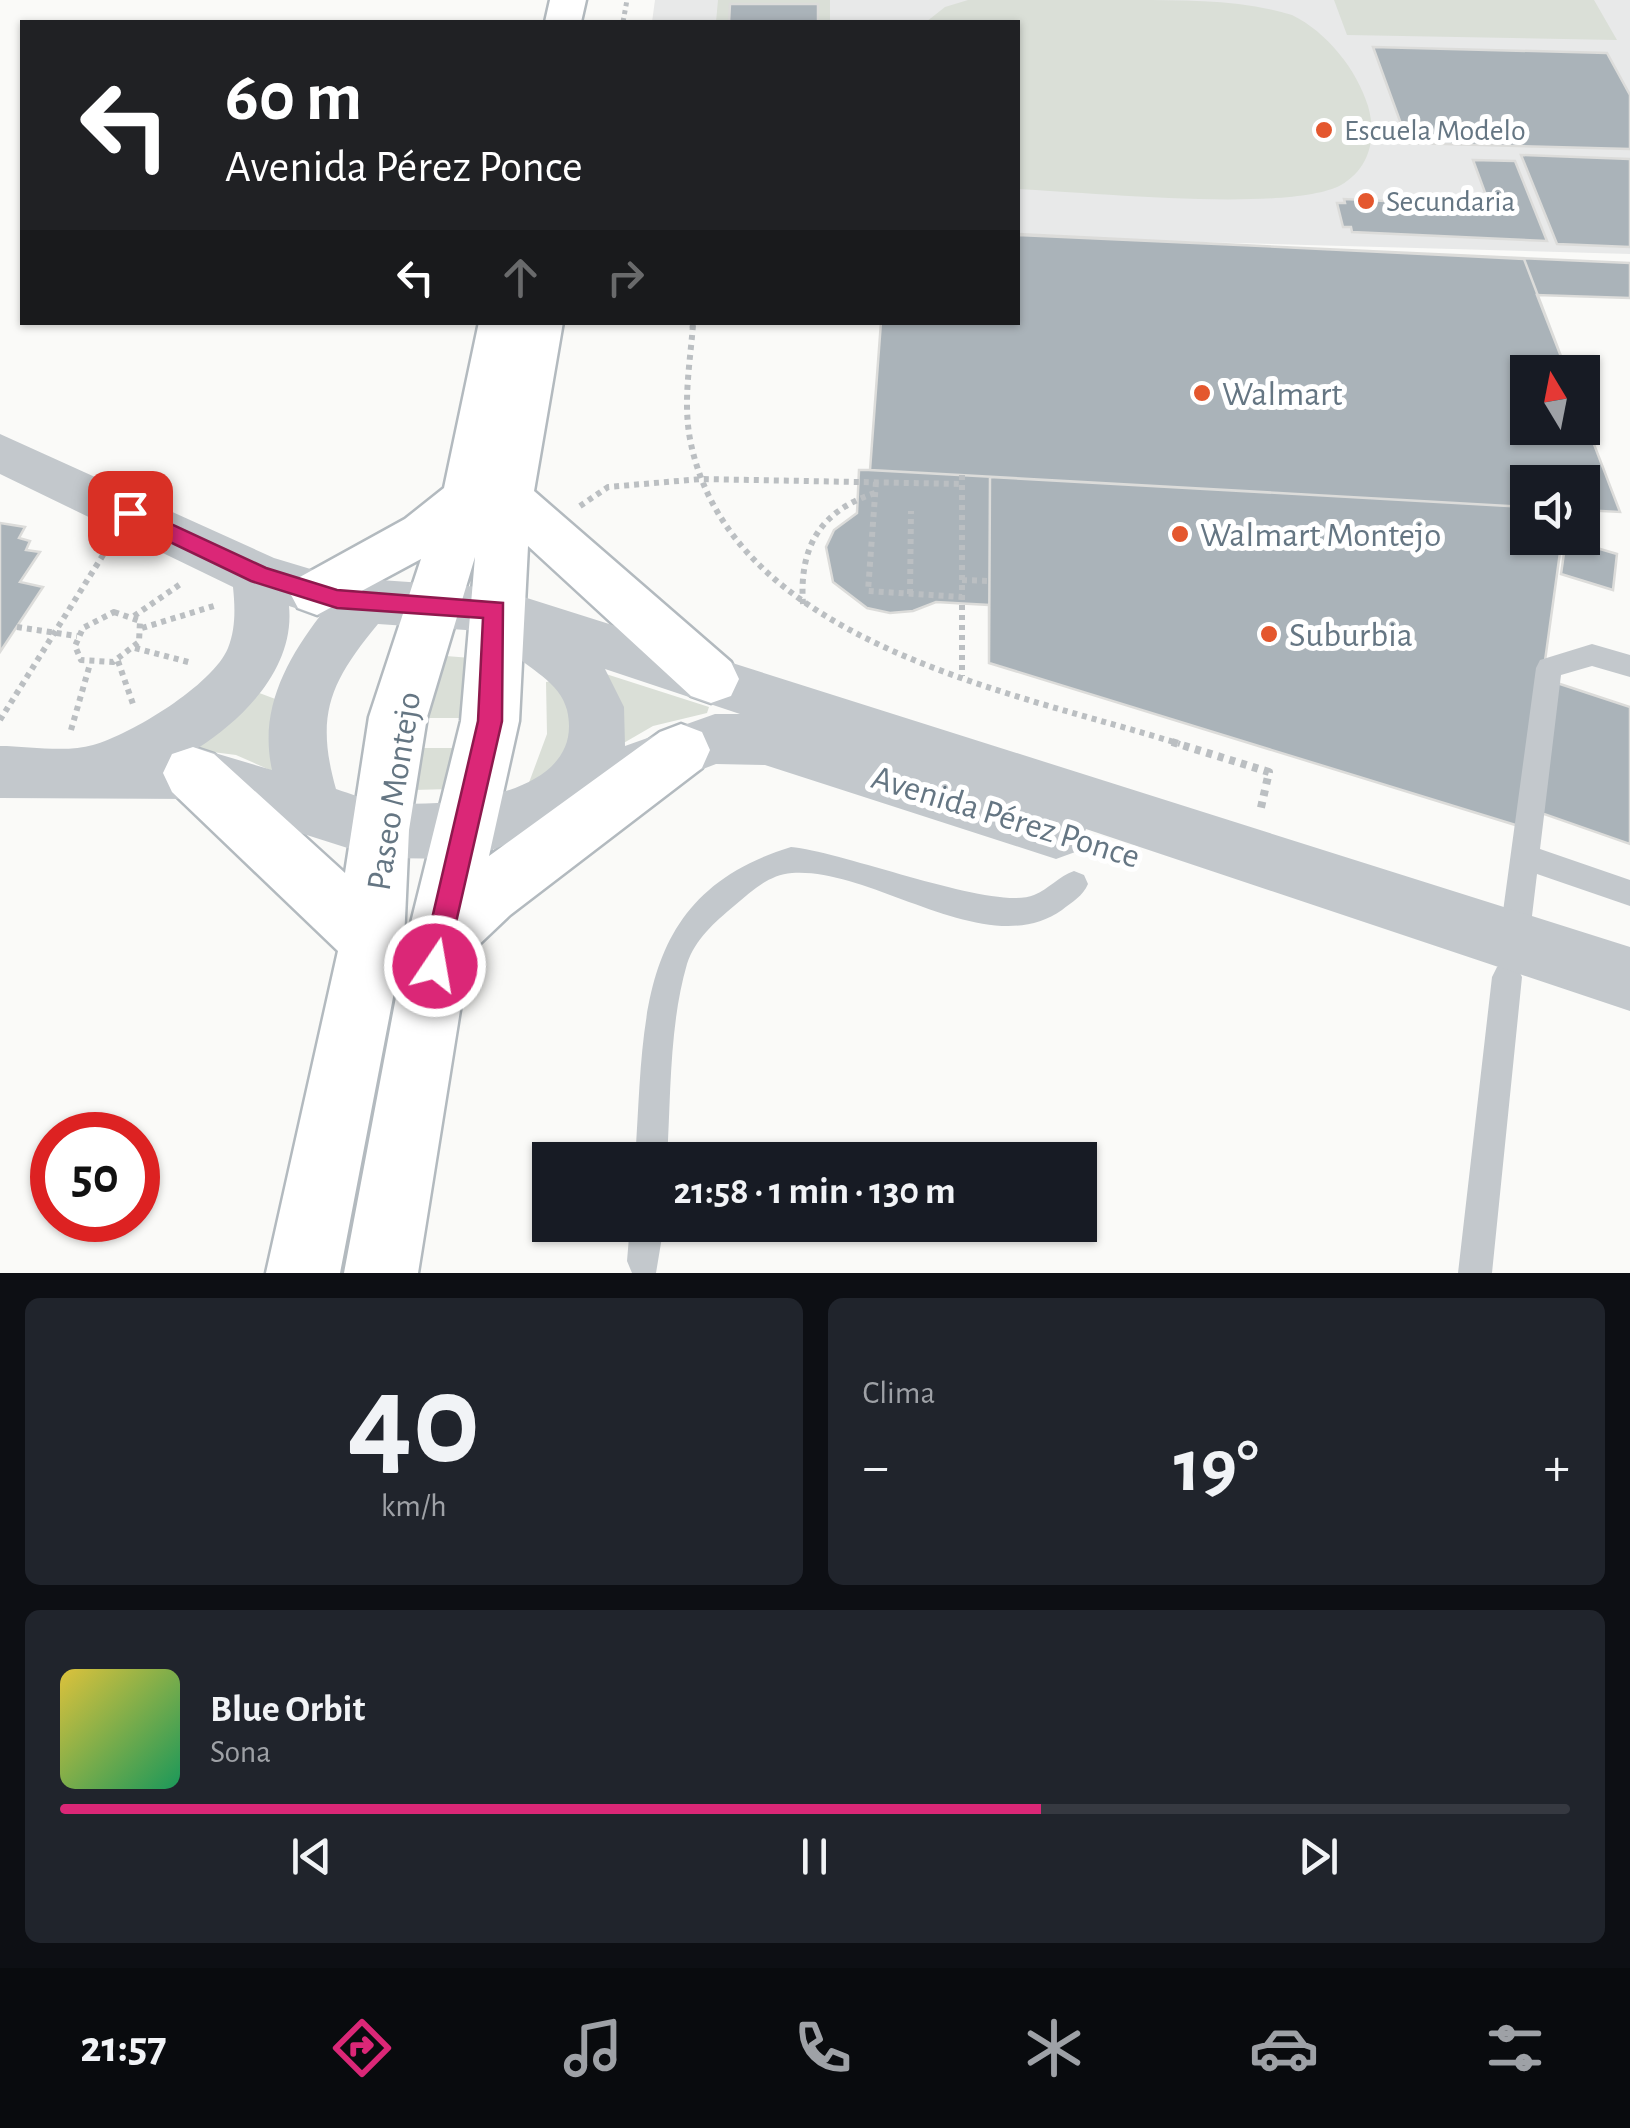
<!DOCTYPE html>
<html lang="es">
<meta charset="utf-8">
<style>
body{margin:0;font-family:"Alegreya Sans",sans-serif;background:#20242c;color:#f1f3f6;height:100vh;display:flex;flex-direction:column;font-size:38px;white-space:nowrap}
*{box-sizing:border-box;margin:0}
p{font-size:32px;color:#9ea1a6}
.icon{flex:none;width:55px;height:55px;fill:none;stroke:currentColor;stroke-width:2;stroke-linecap:round;stroke-linejoin:round}
.map{position:relative;height:1273px;overflow:hidden}
.panel{display:flex;flex-direction:column;gap:25px;padding:25px;background:#0d0f14;flex:1}
.panel>*{flex:none}
.banner{position:absolute;left:20px;top:20px;width:1000px;height:305px;border-radius:0px;box-shadow:0 2px 8px #0004;background:#202124;color:#fff;overflow:hidden}
.needle{width:65px;rotate:350deg}
.tools{position:absolute;left:1510px;top:355px;display:grid;gap:20px}
.tools a{display:grid;place-items:center;width:90px;height:90px;border-radius:0px;background:#171b24;box-shadow:0 2px 8px #0004;font-size:50px}
.speed{position:absolute;left:30px;top:1112px;display:flex;gap:20px;font-size:50px;font-weight:700;text-align:center}
.speed>*{display:grid;place-content:center;width:130px;height:130px;border-radius:50%;background:#171b24;box-shadow:0 2px 8px #0004;line-height:1}
.speed .limit{border:15px solid #d22;background:#fff;color:#111}
.pin{position:absolute;display:grid;place-items:center;width:85px;height:85px;color:#fff;margin:-42px;border-radius:20px;box-shadow:0 5px 15px #0006}
.me{position:absolute;width:110px;margin:-55px;rotate:12deg;stroke-linejoin:round;filter:drop-shadow(0 0 8px #0008)}
.turn{display:flex;align-items:center;gap:35px;height:210px;padding:0 40px;font-size:45px}
.turn .icon{width:130px;height:130px;stroke-width:2.5}
.turn b{display:block;font-size:70px;line-height:85px}
.lanes{display:flex;align-items:center;height:95px;padding:0 40px;background:#0003;justify-content:center;gap:50px;direction:ltr}
.lanes .off{opacity:.35}
.big{font-size:75px;font-weight:700;line-height:1.1}
.panel .tile{flex:1;display:flex;flex-direction:column;justify-content:center;gap:15px;min-width:0;padding:0 35px;border-radius:15px;background:#20242c}
.panel .dial{align-items:center;gap:0}
.dial b{font-size:130px;line-height:1}
.song{display:flex;align-items:center;gap:30px}
.cover{width:120px;height:120px;border-radius:15px;background:linear-gradient(135deg,hsl(50 70% 55%),hsl(150 70% 35%))}
.played{height:10px;border-radius:5px;background:linear-gradient(90deg,#db2777 65%,#363941 65%)}
.keys{display:flex;justify-content:space-around;direction:ltr}
.heat{display:flex;justify-content:space-between;align-items:center;font-size:55px;direction:ltr}
.panel .tiles{flex:1;display:grid;gap:25px;grid-template-columns:1fr 1fr}
.tile:last-child{grid-column:span 2}
.trip{position:absolute;left:532px;top:1142px;width:565px;height:100px;border-radius:0px;background:#171b24;box-shadow:0 2px 8px #0004;font-weight:700;line-height:100px;text-align:center}
.tab-bar{display:flex;height:160px;justify-content:space-around;align-items:center;background:#090b0e;color:#9ea1a6}
.tab-bar .icon{width:70px;height:70px}
.tab-bar .on{color:#db2777}
.tab-bar b{font-size:45px;color:#f1f3f6}
.map>svg:first-child{display:block}
.built{fill:#e8e9e9}
.green{fill:#dadfd7}
.building{fill:#aab3b9;stroke:#dcdcda;stroke-width:2.5}
.lines{fill:none;stroke-linecap:round;stroke-linejoin:round}
.secondary-casing{stroke:#b3babf;stroke-width:5}
.path-far2{stroke:#bbbfc2;stroke-width:5;stroke-dasharray:4 4;stroke-linecap:butt}
.path-far1{stroke:#bbbfc2;stroke-width:6;stroke-dasharray:5 5;stroke-linecap:butt}
.path{stroke:#bbbfc2;stroke-width:8;stroke-dasharray:6 6;stroke-linecap:butt}
.service{fill:#c3c8cc;fill-rule:evenodd}
.tertiary{fill:#c3c8cc;fill-rule:evenodd}
.secondary{fill:#fff;fill-rule:evenodd}
.route{fill:#db2777;stroke:#8e194d;stroke-width:2.5}
.poi-dot{fill:#e4572e;stroke:#fff;stroke-width:4}
.labels{text-anchor:middle;stroke-width:10;stroke-linejoin:round;paint-order:stroke}
.far-poi-label{font-size:30px;fill:#657683;stroke:#fff;text-anchor:start}
.poi-label{font-size:35px;fill:#657683;stroke:#fff;text-anchor:start}
.street-label{font-size:35px;fill:#657683;stroke:#fff}
</style>
<div class="map">
<svg width="1630" height="1273" viewBox="0 0 1630 1273">
<rect width="100%" height="100%" fill="#fafaf8"/>
<!-- built -->
<path class="built" d="M655,0h975v254l-612,-17v-215h-366z"/>
<!-- green -->
<path class="green" d="M718,0h112v22h-114z
M968,0c56,0 111,0 167,0 50,0 110,0 157,15 35,17 65,55 76,91 9,31 2,62 -27,79 -51,28 -256,7 -323,4v-167h-92l19,-15z
M1334,0h260l23,40 -270,-5z
M446,656l25,2 -6,60h-38z
M581,666l128,41 -2,6 -54,13 -38,22z
M552,681l8,5 22,68 -55,34 20,-54 -1,-52z
M251,690l35,13 2,75 -52,-23 -47,-6z
M421,748h39l-9,41 -38,1z"/>
<!-- building -->
<path class="building" d="M730,4h88v18h-89z
M1373,47l234,6 23,42v54l-222,-6z
M1521,155l109,4v88l-73,-3z
M1473,160l42,1 32,80 -195,-9 -1,-5h-8l-6,-24h8l-1,-4 146,7z
M1018,234l506,25 43,113h-39v56h54v-15l38,99 -38,-2v-28h-54v25l-658,-37 11,-148h137z
M1018,235l612,28v35l-93,-3 30,77h-39v56h54v-15l38,99 -38,-2v-28h-54v56h34l-40,289 -533,-164v-58l-53,-3 -23,9 -23,2 -23,-5 -34,-26 -7,-35 8,-17 23,-17 2,-43h11l11,-148h137z
M990,477l538,30v31h34l-40,289 -533,-164z
M0,523l25,4 -6,11 11,3 -4,9 14,2 -20,30 23,5 -43,65z
M1566,539l51,15 -4,36 -52,-16z
M1557,683l73,24v137l-89,-31z"/>
<g class="lines">
<!-- secondary casing -->
<g class="secondary-casing">
<path id="secondary" d="M550,0h36l-5,22h-36z
M479,322h84l-29,169 197,171 8,17 -8,17 -20,7 -20,-7 -163,-150 -9,175 -30,135 171,-124 21,-8 21,8 8,18 -8,18 -192,147 -41,39 -51,319h-74l63,-334 54,-218 14,-164 -48,160 -18,113 -5,110 -64,333h-74l72,-322 -166,-159 -9,-19 9,-19 21,-7 21,7 131,119 24,-156 52,-158 -104,56 -19,-7 -8,-15 8,-15 107,-59 39,-31z"/>
</g>
<!-- path-far2 -->
<path class="path-far2" d="M623,22l4,-22
M692,328l1,-6"/>
<!-- path-far1 -->
<path class="path-far1" d="M693,325c-3,38 -10,77 -3,114 39,204 324,253 490,305
M962,475v201
M876,482l-8,109 94,6
M580,506l28,-19 93,-8 261,5
M962,580l28,1
M910,594l1,-83
M803,604c-4,-57 17,-93 72,-111
M114,612l26,9 -1,21 -26,20 -32,-2 -6,-14 8,-18z
M134,616l48,-33
M17,627l60,9
M142,628l75,-23
M135,648l57,15
M118,661l16,46
M0,720l108,-173
M71,730l19,-66"/>
<!-- path -->
<path class="path" d="M1172,742l97,30 -9,40"/>
<!-- service -->
<path class="service" d="M1592,644l38,11v22l-38,-11 -31,9 -21,174 90,31v26l-93,-32 -8,67 -5,10 -10,4 -10,-4 -5,-10 37,-273 4,-8z
M791,847c54,5 205,65 243,48 15,-6 25,-19 40,-24l10,4 4,9c-5,12 -16,18 -26,26 -75,53 -189,-43 -270,-37 -24,2 -40,18 -58,33 -19,16 -39,33 -47,58 -18,62 -16,132 -20,196h-32c10,-137 -2,-265 156,-313z
M1507,962l10,5 5,10 -30,296h-34l34,-296 5,-10z
M630,1225h34l-8,48h-24l-5,-12z"/>
<!-- tertiary -->
<path class="tertiary" d="M0,434l274,124 63,19 158,11 1135,359v64l-544,-182 -8,22 -22,8 -291,-94 -49,-1 -248,95 -89,-1 -186,-59 -193,-1v-52c28,0 66,7 93,-1 37,-10 120,-60 135,-97 8,-20 7,-41 5,-61l-233,-113zM289,606l31,10c-35,46 -61,95 -48,154l-74,-22c47,-30 97,-81 91,-142zM378,624l117,8c15,31 63,42 72,78 21,89 -129,99 -186,92 -15,-2 -30,-8 -45,-13 -21,-74 -6,-107 42,-165zM605,669l135,45h-25l-90,32 -1,-39z"/>
<!-- secondary -->
<use href="#secondary" class="secondary"/>
</g>
<!-- route -->
<path class="route" d="M130,505l136,63 71,22 166,13 -1,118 -58,254 -9,4 -10,-4 -4,-9 57,-245 5,-103 -146,-10 -86,-27 -129,-62v-12z"/>
<!-- markers -->
<g class="poi-dot">
<circle cx="1324" cy="130" r="10"/>
<circle cx="1366" cy="201" r="10"/>
<circle cx="1202" cy="393" r="10"/>
<circle cx="1180" cy="534" r="10"/>
<circle cx="1269" cy="634" r="10"/>
</g>
<g class="labels">
<!-- far-poi labels -->
<g class="far-poi-label">
<text x="1344" y="140">Escuela Modelo</text>
<text x="1386" y="211">Secundaria</text>
</g>
<!-- poi labels -->
<g class="poi-label">
<text x="1222" y="405">Walmart</text>
<text x="1200" y="546">Walmart Montejo</text>
<text x="1289" y="646">Suburbia</text>
</g>
<!-- street labels -->
<g class="street-label">
<text transform="translate(393 791) rotate(-81)" y="12">Paseo Montejo</text>
<text transform="translate(1006 816) rotate(17)" y="12">Avenida Pérez Ponce</text>
</g>
</g>
</svg>
<div class="tools">
<a><svg class="needle" viewBox="-14 -14 28 28"><path d="M0-13l5 13h-10z" fill="#e53935"/><path d="M0 13l5-13h-10z" fill="#9ea1a6"/></svg></a>
<a><svg class="icon" aria-label="sound" viewBox="0 0 24 24"><path d="M4 9h4l5-4v14l-5-4H4zM17 9q2 3 0 6"/></svg></a>
</div>
<div class="speed"><div class="limit">50</div></div>
<div class="pin" style="left:130px;top:513px;background:#d93025"><svg class="icon" aria-label="arrive" viewBox="0 0 24 24"><path d="M6 21V4h12l-3 4 3 4H6"/></svg></div>
<svg class="me" style="left:435px;top:966px" viewBox="-20 -20 40 40"><circle r="17" fill="#db2777" stroke="#fff" stroke-width="3"/><path d="M0-11L8 9 0 5-8 9z" fill="#fff"/></svg>
<div class="trip">21:58 · 1 min · 130 m</div>
<div class="banner">
<div class="turn"><svg class="icon" aria-label="left" viewBox="0 0 24 24"><path d="M17 20v-9H6M10 6l-5 5 5 5"/></svg><div><b>60 m</b>Avenida Pérez Ponce</div></div>
<div class="lanes"><svg class="icon" aria-label="left" viewBox="0 0 24 24"><path d="M17 20v-9H6M10 6l-5 5 5 5"/></svg><svg class="icon off" aria-label="ahead" viewBox="0 0 24 24"><path d="M12 20V5M6 11l6-6 6 6"/></svg><svg class="icon off" aria-label="right" viewBox="0 0 24 24"><path d="M7 20v-9h11M14 6l5 5-5 5"/></svg></div>
</div>
</div>
<section class="panel">
<div class="tiles">
<div class="tile dial"><b>40</b><p>km/h</p></div>
<div class="tile"><p>Clima</p>
<div class="heat"><a>−</a><b class="big">19°</b><a>+</a></div>
</div>
<div class="tile">
<div class="song"><i class="cover"></i><div><b>Blue Orbit</b><p>Sona</p></div></div>
<div class="played"></div>
<div class="keys"><svg class="icon" aria-label="previous" viewBox="0 0 24 24"><path d="M18 5L8 12l10 7zM5 5v14"/></svg><svg class="icon" aria-label="pause" viewBox="0 0 24 24"><path d="M8 5v14M16 5v14"/></svg><svg class="icon" aria-label="next" viewBox="0 0 24 24"><path d="M6 5l10 7-10 7zM19 5v14"/></svg></div>
</div>
</div>
</section>
<nav class="tab-bar">
<b>21:57</b>
<svg class="icon on" aria-label="directions" viewBox="0 0 24 24"><path d="M12 3l9 9-9 9-9-9zM9 14v-3h6M13 9l2 2-2 2"/></svg>
<svg class="icon" aria-label="music" viewBox="0 0 24 24"><path d="M9 18V5l10-2v13"/><circle cx="6" cy="18" r="3"/><circle cx="16" cy="16" r="3"/></svg>
<svg class="icon" aria-label="phone" viewBox="0 0 24 24"><path d="M5 4h4l2 5-3 2q2 4 5 5l2-3 5 2v4C11 20 4 13 5 4z"/></svg>
<svg class="icon" aria-label="climate" viewBox="0 0 24 24"><path d="M12 3v18M4 7l16 10M4 17L20 7"/></svg>
<svg class="icon" aria-label="car" viewBox="0 0 24 24"><path d="M5 17H2v-5l4-1 3-4h7l3 4 3 1v5h-3M9 17h6M6 11h13"/><circle cx="7" cy="17" r="2"/><circle cx="17" cy="17" r="2"/></svg>
<svg class="icon" aria-label="filters" viewBox="0 0 24 24"><path d="M4 7h16M4 17h16"/><circle cx="9" cy="7" r="2"/><circle cx="15" cy="17" r="2"/></svg>
</nav>
